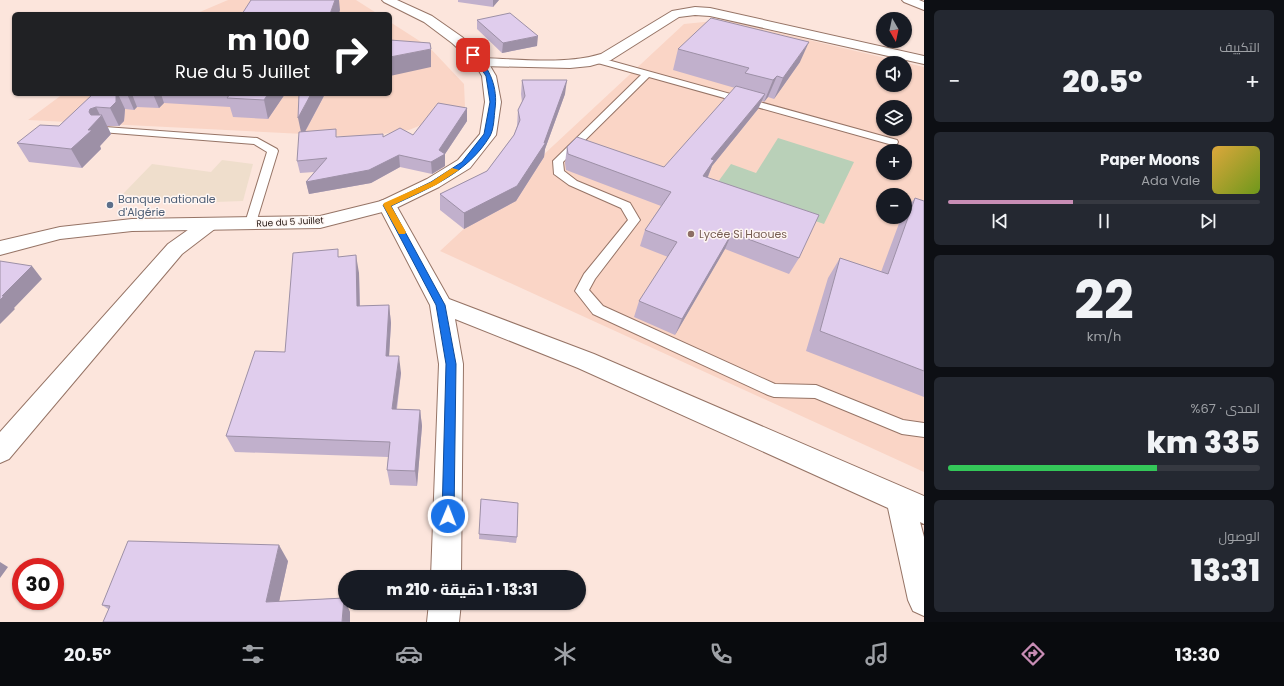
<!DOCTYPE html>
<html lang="ar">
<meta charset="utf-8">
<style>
body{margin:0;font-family:Poppins,Cairo,sans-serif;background:#242831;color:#f1f3f6;direction:rtl;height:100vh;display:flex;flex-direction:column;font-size:15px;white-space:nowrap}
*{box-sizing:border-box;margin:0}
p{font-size:13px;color:#9ea1a6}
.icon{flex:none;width:22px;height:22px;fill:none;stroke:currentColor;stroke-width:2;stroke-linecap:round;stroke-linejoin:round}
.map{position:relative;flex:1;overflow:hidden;direction:ltr}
.sheet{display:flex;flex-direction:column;gap:10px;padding:10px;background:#0d0f14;width:360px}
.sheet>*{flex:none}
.top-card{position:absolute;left:12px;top:12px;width:380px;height:84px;border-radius:6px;box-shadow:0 1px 3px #0004;direction:rtl;background:#202124;color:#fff;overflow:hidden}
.needle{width:26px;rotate:171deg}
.fabs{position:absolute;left:876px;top:12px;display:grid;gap:8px}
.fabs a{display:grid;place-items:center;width:36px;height:36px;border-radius:50%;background:#171b24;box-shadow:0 1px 3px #0004;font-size:20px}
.speed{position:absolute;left:12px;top:558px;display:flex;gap:8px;font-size:20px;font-weight:700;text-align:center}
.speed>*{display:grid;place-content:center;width:52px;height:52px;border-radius:50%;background:#171b24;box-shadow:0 1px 3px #0004;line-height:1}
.speed .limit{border:6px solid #d22;background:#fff;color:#111}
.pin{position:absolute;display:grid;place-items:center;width:34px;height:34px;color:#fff;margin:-17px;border-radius:8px;box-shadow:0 2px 6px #0006}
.me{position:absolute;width:44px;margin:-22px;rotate:1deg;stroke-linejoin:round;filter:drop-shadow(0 0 3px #0008)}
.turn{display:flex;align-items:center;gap:14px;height:84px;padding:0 16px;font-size:18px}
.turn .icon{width:52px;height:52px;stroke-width:2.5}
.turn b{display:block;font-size:28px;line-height:34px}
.big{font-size:30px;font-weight:800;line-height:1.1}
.sheet .card{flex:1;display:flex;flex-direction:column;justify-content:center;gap:6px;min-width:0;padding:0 14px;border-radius:6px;background:#242831}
.sheet .dial{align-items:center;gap:0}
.dial b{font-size:52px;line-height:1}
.song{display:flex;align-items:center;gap:12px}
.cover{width:48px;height:48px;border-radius:6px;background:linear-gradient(135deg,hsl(40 70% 55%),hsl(80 70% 35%))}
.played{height:4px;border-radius:2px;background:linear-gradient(90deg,#c88db5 40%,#363941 40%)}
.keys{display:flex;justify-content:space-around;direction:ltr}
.heat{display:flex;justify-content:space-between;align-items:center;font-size:22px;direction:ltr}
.charge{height:6px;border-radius:3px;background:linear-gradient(90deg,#34c759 67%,#363941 0)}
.trip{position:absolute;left:338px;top:570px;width:248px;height:40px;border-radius:20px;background:#171b24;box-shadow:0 1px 3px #0004;font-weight:800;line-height:40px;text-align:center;direction:rtl}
.menu{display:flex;height:64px;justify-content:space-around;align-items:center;background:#090b0e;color:#9ea1a6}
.menu .icon{width:28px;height:28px}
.menu .current{color:#c88db5}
.menu b{font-size:18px;color:#f1f3f6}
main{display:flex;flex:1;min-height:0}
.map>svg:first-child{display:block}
.commercial{fill:#efdecc}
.built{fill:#fad5c6;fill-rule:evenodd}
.green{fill:#b9d0b8}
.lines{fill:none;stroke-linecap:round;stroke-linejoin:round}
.service-casing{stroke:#967466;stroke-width:2}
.minor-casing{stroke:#967466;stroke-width:2}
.tertiary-casing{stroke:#967466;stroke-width:2}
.service{fill:#fff;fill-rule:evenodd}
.minor{fill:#fff;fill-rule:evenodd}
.tertiary{fill:#fff;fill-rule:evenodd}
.wall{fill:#c1b0cc}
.shaded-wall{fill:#9d90a6}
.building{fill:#e0cded;stroke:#9d90a6}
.route{fill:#1a73e8;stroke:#114b97}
.slow{fill:#f59e0b}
.service-dot{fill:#5c6f8a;stroke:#fef6f3;stroke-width:1.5}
.education-dot{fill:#8d6e63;stroke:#fef6f3;stroke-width:1.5}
.labels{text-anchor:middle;stroke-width:3;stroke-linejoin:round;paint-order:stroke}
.far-street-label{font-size:9px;fill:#231611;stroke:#fef6f3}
.service-label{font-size:11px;fill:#4e5e75;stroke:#fef6f3;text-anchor:start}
.education-label{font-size:11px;fill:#785e54;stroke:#fef6f3;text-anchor:start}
</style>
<main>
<section class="sheet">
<div class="card"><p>التكييف</p>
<div class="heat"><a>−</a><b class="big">20.5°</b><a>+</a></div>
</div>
<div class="card">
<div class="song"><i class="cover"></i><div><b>Paper Moons</b><p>Ada Vale</p></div></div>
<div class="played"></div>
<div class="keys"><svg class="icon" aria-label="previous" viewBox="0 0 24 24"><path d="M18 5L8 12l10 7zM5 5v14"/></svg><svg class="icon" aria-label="pause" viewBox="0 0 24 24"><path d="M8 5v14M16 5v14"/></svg><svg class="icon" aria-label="next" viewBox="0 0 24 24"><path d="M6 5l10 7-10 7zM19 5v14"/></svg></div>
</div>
<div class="card dial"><b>22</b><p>km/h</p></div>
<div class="card"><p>المدى · 67%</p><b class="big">335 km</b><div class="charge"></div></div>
<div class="card"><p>الوصول</p><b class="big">13:31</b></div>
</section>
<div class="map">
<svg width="924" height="622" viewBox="0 0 924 622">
<rect width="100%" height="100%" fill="#fce5dc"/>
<!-- commercial -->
<path class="commercial" d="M222,160l31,4 -10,37 -55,2 -65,-9 29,-30 59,8z"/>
<!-- built -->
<path class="built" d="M228,0h128l22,14h-183z
M724,20l200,47v405l-484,-221 244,-227zM883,63h22v22h-22zM883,107h22v22h-22zM883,151h22v22h-22zM883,195h22v22h-22z
M390,22l39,25 35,37 1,23 -56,23 -46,7 -335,-17 35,-26h327z"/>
<!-- green -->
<path class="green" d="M778,138l76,24 -30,62 -109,-38 16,-22 25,9z"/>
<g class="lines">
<!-- service casing -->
<g class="service-casing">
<path id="service" d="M597,57l300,83 1,2 -1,2h-8l-240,-67 -86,85 1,9 13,10 53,22 10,17 -45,59 -6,11 14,16 172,78 41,1 87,35 21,3v14l-22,-3 -87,-36 -41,-1 -6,-2 -175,-81 -18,-23 9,-17 44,-54 -7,-12 -52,-23 -15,-11 -1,-13 88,-86 -47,-13v-4z
M105,127l152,11 20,11 1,2 -23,75h-8l-2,-3 22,-71 -13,-8 -153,-12 -1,-2 1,-2z"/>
</g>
<!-- minor casing -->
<g class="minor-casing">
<path id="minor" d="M902,0h17l5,2v8l-20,-8z
M695,7l15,1 214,48v8l-214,-48 -15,-1 -16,2 -68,43 -21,6 -20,2 -89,-2 -5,-1 -2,-3 2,-3 5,-1c38,1 84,7 120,-4l71,-43z
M387,199l7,2 2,4 53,94 145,55 330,142v28l-4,-2 4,15v79l-11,-5 -5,-11 -20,-92 -310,-140 -123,-49 8,45 -2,213h-30l8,-213 -9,-59 -52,-100 2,-4z
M209,218l7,2 3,4 -3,4 -34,26 -173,205 -9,4v-31l168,-188 34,-24z
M429,603h32l-2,19h-32z"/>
</g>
<!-- tertiary casing -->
<g class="tertiary-casing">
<path id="tertiary" d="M382,0h15l35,16 30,21 24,22 10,17 5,26 -5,33 -26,33 -31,19 -45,22 -74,19 -188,3 -72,8 -60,16v-14l60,-14 72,-8 188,-3 61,-15 46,-22 31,-19 22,-26 5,-32 -3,-26 -7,-12 -23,-21 -28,-21 -40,-20z"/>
</g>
<!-- service -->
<use href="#service" class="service"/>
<!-- minor -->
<use href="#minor" class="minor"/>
<!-- tertiary -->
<use href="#tertiary" class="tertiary"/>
</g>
<!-- wall -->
<path class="wall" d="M458,0h41l-6,7 -35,-5z
M477,20l60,26 -35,7 -25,-24z
M678,49l122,13 -26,37 -6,-2 -4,5 -2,-1 -4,8 -46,57 -4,11 91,81 -10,16 -64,-25 -50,86 -41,-18 5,-16 29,-44 -28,-11 5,-16 16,-24 -95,-36 -1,-7 2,-16 97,20 71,-79 -62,-18z
M522,80l43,14 -20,55 -1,8 -28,44 -52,28 -24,-19v-16l47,-23 27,-36 3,-9 1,-16 4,-8 -1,-8z
M93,94h192l-17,25 -35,-2 -3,-10 -66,-4 -5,5 -22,-1 -3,3 -9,-1 -1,12 -5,5h-12l4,8 -11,12 1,3 -19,19 -53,-6 -12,-19 42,-17z
M325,94l-20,38 32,5h46l30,-2 54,-27v13l-22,33v12l-13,8 -32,-7 -29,16 -62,11 -3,-12 8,-10 -14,1 -3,-12 4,-29z
M915,198l9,3v196l-118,-46 22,-73 12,-20 41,14 20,-54 4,-1v-6z
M339,257l20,16 1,33 29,-1 2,18 -2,33 12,17 -4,36 23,1 2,16 -5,60 -27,-1 -3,-15 1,-13 -153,-5 -9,-16 59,-84z
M481,499l36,38 -1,6 -37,-4z
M288,561l-9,40 65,-3 1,3v2l5,9 -242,-3 -6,-4z"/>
<!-- shaded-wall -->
<path class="shaded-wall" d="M335,0h4l1,10 -1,4h-9z
M493,0h6l-6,7z
M538,36l-1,10 -35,7 1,-10z
M809,42l-9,20 -26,37 9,-21z
M431,49v18l-41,9v-19z
M777,76l-9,21 -4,5 9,-22z
M567,80l-2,14 -20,55 -1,8 -28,44 -52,28v-16z
M116,94h2l7,15 -1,12 -5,5 -9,-18z
M127,94h5l5,13 -3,3z
M153,94h8l3,9 -5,5z
M268,94h17l-17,25 -4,-19z
M311,94h14l-23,43 -4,-19z
M765,94l-7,15 -46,57 -4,10 -10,16 5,-16 8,-17z
M96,107l5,10 1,-2 9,19 -11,12 1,3 -19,19 -11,-19 17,-19 1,-18 1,-3z
M467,108v13l-22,33v12l-13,8 -1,-12z
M399,155l1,12 -29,16 -62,11 -3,-12z
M732,233l-7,16 -50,86 7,-16z
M356,255l3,18 1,51 -3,-18z
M32,266l10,13 -28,29 1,1 -15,15v-24l2,-4z
M389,305l2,18 -3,50 -2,-17z
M399,356l2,17 -7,52 -2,-16z
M420,410l2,16 -5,60 -2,-15z
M279,545l9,16 -12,55 -10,-14z
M0,562l8,5 -8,11z
M344,598l1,3v2h1l4,9v10h-8z"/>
<!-- building -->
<path class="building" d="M251,0h84l-5,14h-88z
M510,13l28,23 -35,7 -26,-23z
M711,18l98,24 -26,36 -6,-2 -4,4 -28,-7 4,-5 -71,-19z
M390,40l40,3 1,6 -41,8z
M522,80h45l-23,63 2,-1 -29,44 -53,27 -24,-19 47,-23 27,-36 6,-15 -2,-10 7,-14z
M736,86l29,8 -54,65 3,1 -11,16 116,39 -20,43 -67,-25 -50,86 -43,-18 38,-59 -32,-12 26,-38 -103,-38 -1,-7 10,-10 87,30z
M93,94h23v8l-6,6 -14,-1 -6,2 -1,3 2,3h11l-14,15h4l-21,19 -54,-6 23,-18 19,1z
M230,94h38l-4,6 -37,-2z
M299,94h12l-13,24z
M438,103l29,5 -28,42 6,4 -14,8 -32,-7 -30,15 -63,12 21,-24 -30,3 2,-29 37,-3v8l47,-3v3l17,-9 13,7z
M915,198l9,3v170l-104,-40 20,-73 48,16z
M338,249v8l18,-2 1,51 32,-1 -3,51h13l-7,53 28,1 -5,61 -28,-1 3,-28 -164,-6 29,-85 30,1 8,-99z
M0,261l32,5 -30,30h2l-4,4z
M481,499l37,4 -1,34 -38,-3z
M128,541l151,4 -13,57 78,-4 -2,24h-239l7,-16 -8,-1z"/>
<!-- route -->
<path class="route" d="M471,54h4c15,14 23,34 20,55 -1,8 -1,20 -5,27 -22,37 -61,52 -99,70l54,99 11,59 -2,152 -2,4 -4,2 -4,-2 -2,-4 4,-152 -10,-59 -53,-100 48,-23 31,-20 22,-28 6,-32 -4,-26z"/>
<!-- slow -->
<path class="slow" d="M452,168l7,2 -23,15 -45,21 15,26 -1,2h-6l-16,-29 1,-2 47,-21z"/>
<!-- markers -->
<circle class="service-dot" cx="110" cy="205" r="4"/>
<circle class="education-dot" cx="691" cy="234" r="4"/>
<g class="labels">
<!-- far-street labels -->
<g class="far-street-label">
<text transform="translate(290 222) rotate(-3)" y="3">Rue du 5 Juillet</text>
</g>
<!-- service labels -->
<g class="service-label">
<text x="118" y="203">Banque nationale<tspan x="118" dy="13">d'Algérie</tspan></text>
</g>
<!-- education labels -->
<g class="education-label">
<text x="699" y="238">Lycée Si Haoues</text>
</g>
</g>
</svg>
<div class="fabs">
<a><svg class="needle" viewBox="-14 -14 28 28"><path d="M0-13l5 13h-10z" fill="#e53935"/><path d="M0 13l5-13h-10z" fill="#9ea1a6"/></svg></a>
<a><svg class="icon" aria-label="sound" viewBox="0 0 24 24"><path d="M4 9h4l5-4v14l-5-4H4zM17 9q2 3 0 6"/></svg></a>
<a><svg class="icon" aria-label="layers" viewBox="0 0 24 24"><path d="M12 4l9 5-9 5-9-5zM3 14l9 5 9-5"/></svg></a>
<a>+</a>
<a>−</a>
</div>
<div class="speed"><div class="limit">30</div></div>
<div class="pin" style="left:473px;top:55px;background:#d93025"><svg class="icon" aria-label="arrive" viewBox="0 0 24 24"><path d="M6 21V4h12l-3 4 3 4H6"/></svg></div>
<svg class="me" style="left:448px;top:516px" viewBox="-20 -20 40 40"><circle r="17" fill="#1a73e8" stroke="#fff" stroke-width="3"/><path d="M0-11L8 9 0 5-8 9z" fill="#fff"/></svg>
<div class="trip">13:31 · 1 دقيقة · 210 m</div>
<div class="top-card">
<div class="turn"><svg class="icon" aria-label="right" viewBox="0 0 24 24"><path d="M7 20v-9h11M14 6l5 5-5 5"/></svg><div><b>100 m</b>Rue du 5 Juillet</div></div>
</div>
</div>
</main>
<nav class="menu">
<b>13:30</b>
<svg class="icon current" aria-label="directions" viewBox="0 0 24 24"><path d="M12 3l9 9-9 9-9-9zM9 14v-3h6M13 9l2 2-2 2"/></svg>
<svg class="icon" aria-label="music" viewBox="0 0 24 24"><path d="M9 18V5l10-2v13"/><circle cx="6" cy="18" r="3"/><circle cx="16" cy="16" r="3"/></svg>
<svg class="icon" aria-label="phone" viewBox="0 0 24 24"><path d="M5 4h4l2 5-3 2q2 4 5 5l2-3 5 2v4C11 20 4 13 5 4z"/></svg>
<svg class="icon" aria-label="climate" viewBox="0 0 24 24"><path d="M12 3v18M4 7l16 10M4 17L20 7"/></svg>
<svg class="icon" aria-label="car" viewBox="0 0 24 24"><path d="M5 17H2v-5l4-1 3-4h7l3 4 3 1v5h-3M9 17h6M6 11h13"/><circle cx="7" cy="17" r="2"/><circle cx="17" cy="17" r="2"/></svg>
<svg class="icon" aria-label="filters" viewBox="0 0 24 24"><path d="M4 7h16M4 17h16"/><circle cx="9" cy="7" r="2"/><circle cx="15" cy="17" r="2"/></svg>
<b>20.5°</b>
</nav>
